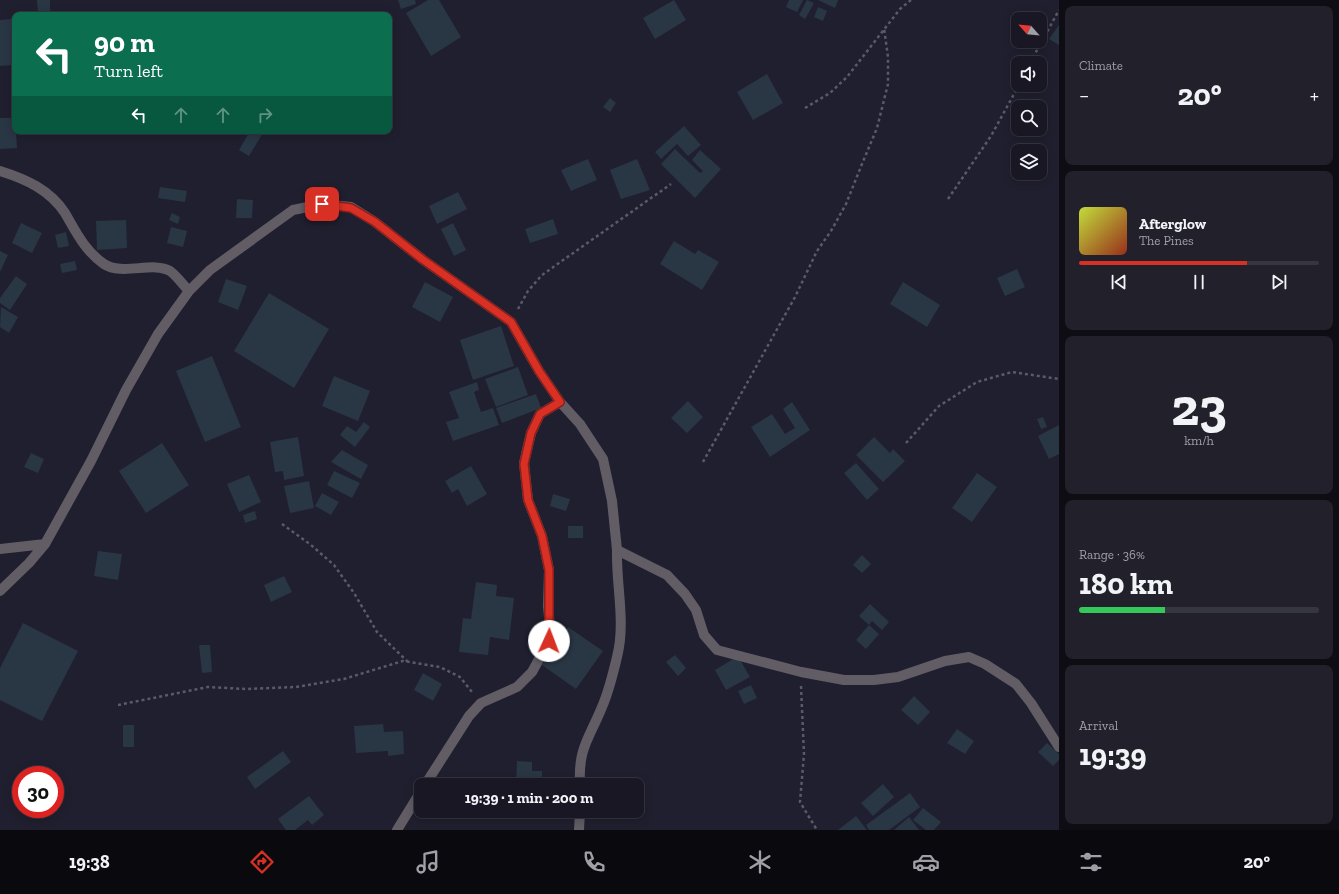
<!DOCTYPE html>
<meta charset="utf-8">
<style>
body{margin:0;font-family:"Zilla Slab",serif;background:#21202b;color:#f1f3f6;height:100vh;display:flex;flex-direction:column;font-size:15px;white-space:nowrap}
*{box-sizing:border-box;margin:0}
p{font-size:13px;color:#9f9fa6}
.icon{flex:none;width:22px;height:22px;fill:none;stroke:currentColor;stroke-width:2;stroke-linecap:round;stroke-linejoin:round}
.map{position:relative;flex:1;overflow:hidden}
.sheet{display:flex;flex-direction:column;gap:6px;padding:6px;background:#0d0d13;width:280px}
.sheet>*{flex:none}
.guide{position:absolute;left:12px;top:12px;width:380px;height:122px;border-radius:8px;box-shadow:0 2px 10px #0003,0 0 0 1px #363641;background:#0b6e4f;color:#fff;overflow:hidden}
.needle{width:26px;rotate:297deg}
.controls{position:absolute;left:1011px;top:12px;display:grid;gap:8px}
.controls a{display:grid;place-items:center;width:36px;height:36px;border-radius:8px;background:#181723;box-shadow:0 2px 10px #0003,0 0 0 1px #363641;font-size:20px}
.speed{position:absolute;left:12px;top:766px;display:flex;gap:8px;font-size:20px;font-weight:700;text-align:center}
.speed>*{display:grid;place-content:center;width:52px;height:52px;border-radius:50%;background:#181723;box-shadow:0 2px 10px #0003,0 0 0 1px #363641;line-height:1}
.speed .limit{border:6px solid #d22;background:#fff;color:#111}
.pin{position:absolute;display:grid;place-items:center;width:34px;height:34px;color:#fff;margin:-17px;border-radius:8px;box-shadow:0 2px 6px #0006}
.me{position:absolute;width:44px;margin:-22px;rotate:2deg;stroke-linejoin:round;filter:drop-shadow(0 0 3px #0008)}
.turn{display:flex;align-items:center;gap:14px;height:84px;padding:0 16px;font-size:18px}
.turn .icon{width:52px;height:52px;stroke-width:2.5}
.turn b{display:block;font-size:28px;line-height:34px}
.lanes{display:flex;align-items:center;height:38px;padding:0 16px;background:#0003;justify-content:center;gap:20px;direction:ltr}
.lanes .off{opacity:.35}
.big{font-size:30px;font-weight:700;line-height:1.1}
.sheet .widget{flex:1;display:flex;flex-direction:column;justify-content:center;gap:6px;min-width:0;padding:0 14px;border-radius:8px;background:#21202b}
.sheet .dial{align-items:center;gap:0}
.dial b{font-size:52px;line-height:1}
.song{display:flex;align-items:center;gap:12px}
.cover{width:48px;height:48px;border-radius:6px;background:linear-gradient(135deg,hsl(70 70% 55%),hsl(10 70% 35%))}
.played{height:4px;border-radius:2px;background:linear-gradient(90deg,#d93025 70%,#363641 70%)}
.keys{display:flex;justify-content:space-around;direction:ltr}
.heat{display:flex;justify-content:space-between;align-items:center;font-size:22px;direction:ltr}
.charge{height:6px;border-radius:3px;background:linear-gradient(90deg,#34c759 36%,#363641 0)}
.trip{position:absolute;left:414px;top:778px;width:230px;height:40px;border-radius:8px;background:#181723;box-shadow:0 2px 10px #0003,0 0 0 1px #363641;font-weight:700;line-height:40px;text-align:center}
.menu{display:flex;height:64px;justify-content:space-around;align-items:center;background:#0a090e;color:#9f9fa6}
.menu .icon{width:28px;height:28px}
.menu .on{color:#d93025}
.menu b{font-size:18px;color:#f1f3f6}
main{display:flex;flex:1;min-height:0}
.map>svg:first-child{display:block}
.building{fill:#293644}
.lines{fill:none;stroke-linecap:round;stroke-linejoin:round}
.path{stroke:#5a5a68;stroke-width:2.5;stroke-dasharray:3 3;stroke-linecap:butt}
.minor{stroke:#625c64;stroke-width:10}
.route-casing{stroke:#8d1f18;stroke-width:10}
.route{stroke:#d93025;stroke-width:7}
</style>
<main>
<div class="map">
<svg width="1059" height="830" viewBox="0 0 1059 830">
<rect width="100%" height="100%" fill="#201f2f"/>
<!-- building -->
<path class="building" d="M37,0h13v13l-12,1z
M398,0h17l1,4 -15,5z
M428,0h11l22,37 -30,19 -25,-43z
M674,0l12,20 -31,19 -12,-21z
M789,0h14l-6,12 -11,-5z
M807,0l7,3 -9,16 -6,-4z
M818,0h20l-3,8z
M818,7l9,4 -4,10 -9,-4z
M11,19l2,46 -13,1v-46z
M1059,25v20l-10,-6z
M767,74l16,29 -30,17 -16,-28z
M610,98l6,5 -6,9 -7,-5z
M0,118h15l2,30 -17,1z
M684,126l17,19 -13,11 -11,-12 -16,15 -6,-7z
M250,131h14l-15,25 -10,-6z
M675,149l25,24 3,-2 -11,-11 8,-10 21,19 -26,29 -34,-34z
M588,159l9,21 -26,11 -10,-21z
M637,159l13,31 -29,9 -11,-29z
M160,187l27,4 -2,11 -27,-4z
M458,192l9,17 -30,15 -8,-18z
M237,199l16,1 -1,18h-16z
M172,213l8,4 -2,7 -9,-4z
M553,219l5,15 -28,9 -5,-14z
M126,220l1,28 -30,2 -1,-29z
M21,223l21,10 -10,20 -20,-10z
M453,223l13,27 -12,6 -13,-27z
M171,227l16,4 -4,16 -16,-4z
M66,232l3,14 -11,2 -3,-13z
M674,241l21,13 3,-4 21,12 -17,28 -42,-26z
M0,251l8,4 -8,17z
M75,261l2,9 -15,3 -2,-9z
M1017,269l8,18 -20,9 -8,-18z
M16,276l11,8 -17,26 -10,-7v-5z
M226,279l21,7 -9,24 -20,-8z
M425,282l28,15 -13,25 -28,-15z
M903,282l37,23 -13,22 -37,-23z
M269,293l60,36 -35,59 -60,-37z
M1,307l17,10 -9,16 -9,-6z
M501,326l13,40 -41,14 -13,-40z
M212,356l29,71 -36,15 -29,-71z
M518,367l10,28 -32,12 -11,-28z
M334,376l36,15 -12,30 -36,-15z
M477,382l2,8 -5,2 7,20 12,-4 6,17 -46,16 -7,-19 13,-4 -10,-26z
M536,394l5,14 -39,15 -6,-15z
M688,401l15,16 -16,16 -16,-15z
M792,402l18,28 -40,27 -19,-30 21,-13 13,20 10,-6 -12,-19z
M1043,417l4,10 -6,2 -4,-10z
M364,422l6,5 -15,20 -15,-12 7,-9 9,6z
M1059,425v29l-10,5 -11,-23z
M298,437l6,39 -20,4 -1,-9 -8,1 -5,-30z
M874,437l16,16 3,-4 12,12 -22,21 -27,-27z
M162,443l27,42 -43,28 -27,-42z
M342,450l26,15 -7,14 -30,-17z
M31,453l13,6 -6,14 -14,-6z
M856,463l23,26 -12,11 -23,-27z
M471,466l16,28 -20,12 -9,-17 -6,4 -7,-12z
M334,471l26,12 -8,15 -25,-13z
M977,473l20,14 -25,35 -20,-14z
M249,475l12,27 -22,10 -12,-28z
M309,481l5,27 -24,5 -6,-27z
M322,493l17,9 -8,13 -16,-9z
M553,494l17,5 -4,12 -16,-5z
M255,511l2,8 -12,4 -2,-8z
M568,526h15v12h-15z
M98,551l24,3 -4,26 -24,-4z
M862,555l9,9 -9,9 -9,-8z
M284,576l8,16 -21,10 -7,-17z
M476,582l21,3 -1,11 18,2 -5,42 -19,-3 -2,18 -29,-3 4,-34 8,1z
M870,604l19,18 -7,8 -10,-9 -3,4 -10,-9z
M23,623l55,28 -36,70 -42,-21v-32z
M869,625l10,9 -13,15 -10,-9z
M568,627l35,24 -27,38 -34,-24z
M199,645h11l2,27 -10,1z
M675,655l11,13 -8,8 -12,-14z
M738,656l12,21 -24,13 -11,-20z
M423,673l19,11 -9,17 -19,-11z
M751,685l6,13 -13,6 -6,-13z
M914,696l16,16 -12,13 -17,-15z
M383,724l1,8 19,-1 1,23 -16,2v-5l-32,2 -2,-27z
M123,725h11v22h-11z
M957,729l17,12 -9,13 -18,-11z
M1047,743l12,11v6l-6,6 -15,-14z
M283,751l8,11 -36,27 -8,-12z
M517,761l15,1v9h10v14h-26z
M883,784l11,13 -21,19 -12,-13z
M910,793l10,14 -31,23h-20l-3,-5z
M309,796l15,19 -12,10 -4,-5 -13,10h-9l-8,-11z
M923,808l18,14 -7,8h-8l-13,-10z
M856,816l11,14h-29z
M909,817l10,13h-25z"/>
<g class="lines">
<!-- path -->
<path class="path" d="M1030,63l29,-53
M805,108l25,-15 17,-16 53,-68 11,-9
M948,199l43,-63 28,-51
M518,309l10,-18 14,-16 129,-91
M906,443l33,-37 38,-24 35,-10 47,7
M703,462l92,-165 22,-46 14,-20 15,-27 16,-40 15,-36 11,-44v-27l-4,-29
M282,524l29,21 23,20 20,28 23,39 31,30
M801,686l3,68 -4,48 17,28
M118,705l90,-18 38,2 50,-2 48,-8 59,-18 37,6 20,10 12,15"/>
<!-- minor -->
<path class="minor" d="M0,171c26,8 50,19 65,42 11,19 20,38 39,51 18,12 49,-3 66,7 7,5 13,14 19,20
M0,549l45,-5
M0,591l29,-28 16,-19 46,-83 35,-71 32,-56 31,-43 21,-21 83,-60 29,-6 29,3 24,15 47,37 89,63 28,49 21,31 20,22 23,35 9,42 5,49 50,25 18,19 11,16 8,25 13,15 84,22 43,8h30l24,-3 47,-16 24,-4 16,7 31,20 15,19 28,44
M425,785l44,-69 12,-13 36,-16 15,-15 17,-31 1,-14 -2,-21 1,-36 -7,-34 -14,-36 -4,-37 7,-30 9,-19 20,-12
M580,785c-2,-37 9,-46 22,-78 7,-16 11,-33 15,-50 9,-35 -1,-71 0,-107
M397,830l24,-39
M579,830l1,-19"/>
</g>
<g class="lines">
<!-- route casing -->
<g class="route-casing">
<path id="route" d="M322,204l29,4 24,14 47,37 89,63 28,49 21,31 -20,12 -9,19 -7,31 4,36 14,36 7,34v71"/>
</g>
<!-- route -->
<use href="#route" class="route"/>
</g>
</svg>
<div class="controls">
<a><svg class="needle" viewBox="-14 -14 28 28"><path d="M0-13l5 13h-10z" fill="#e53935"/><path d="M0 13l5-13h-10z" fill="#9f9fa6"/></svg></a>
<a><svg class="icon" aria-label="sound" viewBox="0 0 24 24"><path d="M4 9h4l5-4v14l-5-4H4zM17 9q2 3 0 6"/></svg></a>
<a><svg class="icon" aria-label="search" viewBox="0 0 24 24"><circle cx="10" cy="10" r="6"/><path d="M15 15l6 6"/></svg></a>
<a><svg class="icon" aria-label="layers" viewBox="0 0 24 24"><path d="M12 4l9 5-9 5-9-5zM3 14l9 5 9-5"/></svg></a>
</div>
<div class="speed"><div class="limit">30</div></div>
<div class="pin" style="left:322px;top:204px;background:#d93025"><svg class="icon" aria-label="arrive" viewBox="0 0 24 24"><path d="M6 21V4h12l-3 4 3 4H6"/></svg></div>
<svg class="me" style="left:549px;top:641px" viewBox="-20 -20 40 40"><circle r="19" fill="#fff"/><path d="M0-13L10 11 0 6-10 11z" fill="#d93025"/></svg>
<div class="trip">19:39 · 1 min · 200 m</div>
<div class="guide">
<div class="turn"><svg class="icon" aria-label="left" viewBox="0 0 24 24"><path d="M17 20v-9H6M10 6l-5 5 5 5"/></svg><div><b>90 m</b>Turn left</div></div>
<div class="lanes"><svg class="icon" aria-label="left" viewBox="0 0 24 24"><path d="M17 20v-9H6M10 6l-5 5 5 5"/></svg><svg class="icon off" aria-label="ahead" viewBox="0 0 24 24"><path d="M12 20V5M6 11l6-6 6 6"/></svg><svg class="icon off" aria-label="ahead" viewBox="0 0 24 24"><path d="M12 20V5M6 11l6-6 6 6"/></svg><svg class="icon off" aria-label="right" viewBox="0 0 24 24"><path d="M7 20v-9h11M14 6l5 5-5 5"/></svg></div>
</div>
</div>
<section class="sheet">
<div class="widget"><p>Climate</p>
<div class="heat"><a>−</a><b class="big">20°</b><a>+</a></div>
</div>
<div class="widget">
<div class="song"><i class="cover"></i><div><b>Afterglow</b><p>The Pines</p></div></div>
<div class="played"></div>
<div class="keys"><svg class="icon" aria-label="previous" viewBox="0 0 24 24"><path d="M18 5L8 12l10 7zM5 5v14"/></svg><svg class="icon" aria-label="pause" viewBox="0 0 24 24"><path d="M8 5v14M16 5v14"/></svg><svg class="icon" aria-label="next" viewBox="0 0 24 24"><path d="M6 5l10 7-10 7zM19 5v14"/></svg></div>
</div>
<div class="widget dial"><b>23</b><p>km/h</p></div>
<div class="widget"><p>Range · 36%</p><b class="big">180 km</b><div class="charge"></div></div>
<div class="widget"><p>Arrival</p><b class="big">19:39</b></div>
</section>
</main>
<nav class="menu">
<b>19:38</b>
<svg class="icon on" aria-label="directions" viewBox="0 0 24 24"><path d="M12 3l9 9-9 9-9-9zM9 14v-3h6M13 9l2 2-2 2"/></svg>
<svg class="icon" aria-label="music" viewBox="0 0 24 24"><path d="M9 18V5l10-2v13"/><circle cx="6" cy="18" r="3"/><circle cx="16" cy="16" r="3"/></svg>
<svg class="icon" aria-label="phone" viewBox="0 0 24 24"><path d="M5 4h4l2 5-3 2q2 4 5 5l2-3 5 2v4C11 20 4 13 5 4z"/></svg>
<svg class="icon" aria-label="climate" viewBox="0 0 24 24"><path d="M12 3v18M4 7l16 10M4 17L20 7"/></svg>
<svg class="icon" aria-label="car" viewBox="0 0 24 24"><path d="M5 17H2v-5l4-1 3-4h7l3 4 3 1v5h-3M9 17h6M6 11h13"/><circle cx="7" cy="17" r="2"/><circle cx="17" cy="17" r="2"/></svg>
<svg class="icon" aria-label="filters" viewBox="0 0 24 24"><path d="M4 7h16M4 17h16"/><circle cx="9" cy="7" r="2"/><circle cx="15" cy="17" r="2"/></svg>
<b>20°</b>
</nav>
